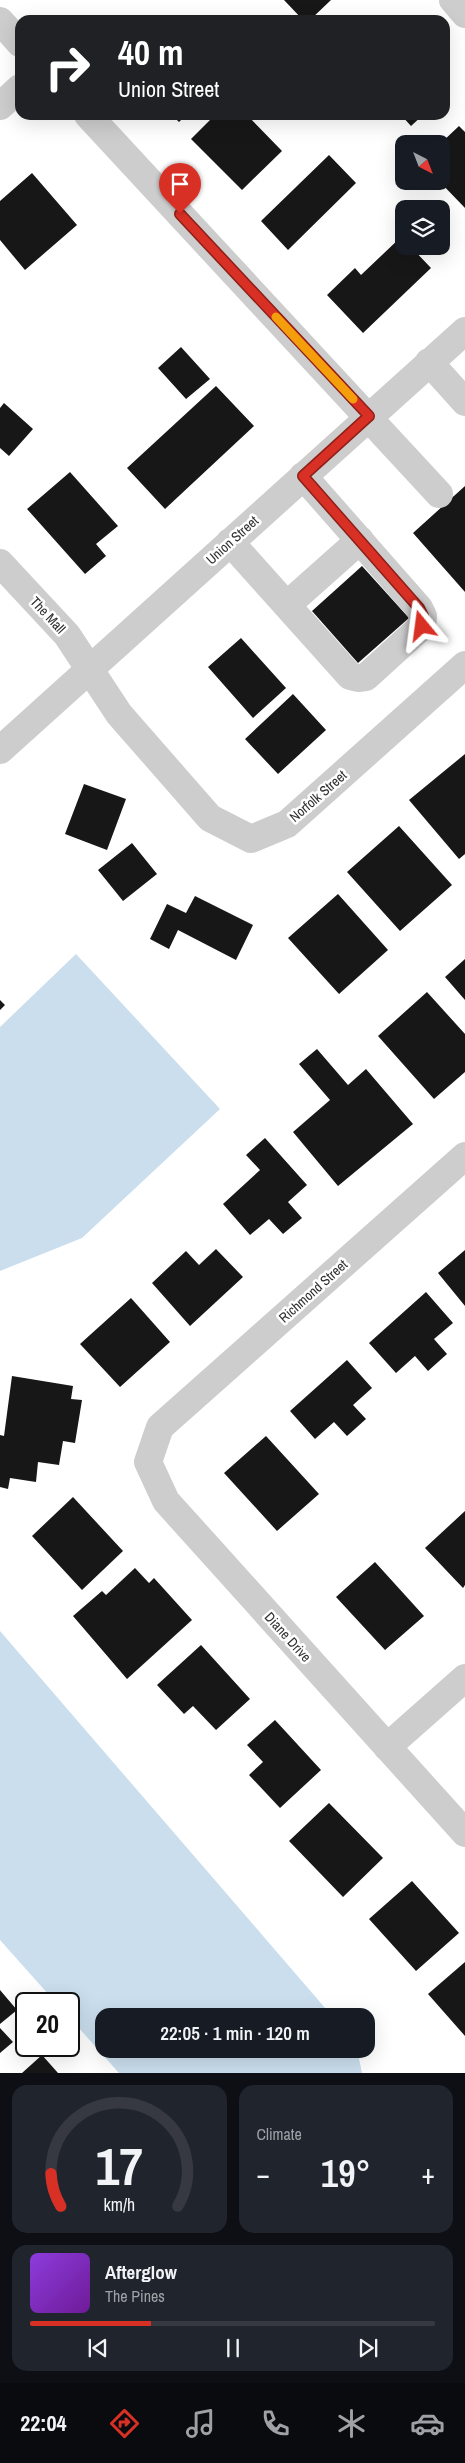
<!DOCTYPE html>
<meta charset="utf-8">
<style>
body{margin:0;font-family:"Archivo Narrow",sans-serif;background:#20242c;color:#f1f3f6;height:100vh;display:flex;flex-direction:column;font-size:19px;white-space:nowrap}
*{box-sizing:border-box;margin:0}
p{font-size:16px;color:#9ea1a6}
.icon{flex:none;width:28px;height:28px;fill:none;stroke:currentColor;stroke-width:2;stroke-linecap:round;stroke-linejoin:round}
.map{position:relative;height:2073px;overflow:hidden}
.drawer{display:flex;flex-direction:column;gap:12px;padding:12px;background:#0d0f14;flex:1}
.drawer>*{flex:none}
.banner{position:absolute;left:15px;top:15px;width:435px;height:105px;border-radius:15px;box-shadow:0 5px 20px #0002;background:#202124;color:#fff;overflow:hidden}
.needle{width:32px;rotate:138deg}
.fabs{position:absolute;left:395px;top:135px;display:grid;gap:10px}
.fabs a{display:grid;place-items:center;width:55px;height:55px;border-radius:10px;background:#171b24;box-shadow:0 5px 20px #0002;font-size:25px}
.speed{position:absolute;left:15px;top:1992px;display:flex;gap:10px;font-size:25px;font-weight:700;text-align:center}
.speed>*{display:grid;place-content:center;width:65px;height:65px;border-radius:50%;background:#171b24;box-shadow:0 5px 20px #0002;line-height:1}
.speed .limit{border:2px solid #111;border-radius:8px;background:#fff;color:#111}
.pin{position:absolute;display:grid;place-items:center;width:42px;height:42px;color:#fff;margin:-51px -21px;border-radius:50% 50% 50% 0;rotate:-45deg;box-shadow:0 0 5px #0007}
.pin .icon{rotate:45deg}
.me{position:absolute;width:55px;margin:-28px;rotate:344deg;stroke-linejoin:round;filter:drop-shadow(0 0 4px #0008)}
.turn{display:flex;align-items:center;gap:18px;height:105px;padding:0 20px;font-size:22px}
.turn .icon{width:65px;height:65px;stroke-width:2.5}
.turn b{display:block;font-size:35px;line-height:42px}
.big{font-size:38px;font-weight:600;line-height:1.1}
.drawer .tile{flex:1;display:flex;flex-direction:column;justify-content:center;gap:8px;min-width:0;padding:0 18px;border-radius:15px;background:#20242c}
.drawer .dial{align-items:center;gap:0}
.dial svg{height:130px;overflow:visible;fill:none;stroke:#363941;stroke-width:7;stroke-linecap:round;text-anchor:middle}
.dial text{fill:#f1f3f6;stroke:none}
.song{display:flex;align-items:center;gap:15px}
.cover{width:60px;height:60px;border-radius:8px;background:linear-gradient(135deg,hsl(270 70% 55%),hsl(280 70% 35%))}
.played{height:5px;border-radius:2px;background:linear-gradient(90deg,#d93025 30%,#363941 30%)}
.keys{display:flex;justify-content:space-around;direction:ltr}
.heat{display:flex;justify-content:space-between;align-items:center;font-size:28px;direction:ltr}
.drawer .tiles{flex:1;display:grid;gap:12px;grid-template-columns:1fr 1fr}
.tile:last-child{grid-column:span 2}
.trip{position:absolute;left:95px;top:2008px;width:280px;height:50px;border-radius:15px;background:#171b24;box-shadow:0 5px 20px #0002;font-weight:600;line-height:50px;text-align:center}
.tab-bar{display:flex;height:80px;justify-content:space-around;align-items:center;background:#090b0e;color:#9ea1a6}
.tab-bar .icon{width:35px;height:35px}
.tab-bar .active{color:#d93025}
.tab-bar b{font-size:22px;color:#f1f3f6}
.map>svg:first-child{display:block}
.water{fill:#cadeed}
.building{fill:#171717}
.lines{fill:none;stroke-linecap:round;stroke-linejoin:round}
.minor{stroke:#cdcdcd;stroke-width:28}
.route-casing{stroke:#8d1f18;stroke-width:12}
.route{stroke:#d93025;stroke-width:9}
.slow{stroke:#f59e0b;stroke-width:9}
.labels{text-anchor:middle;stroke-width:5;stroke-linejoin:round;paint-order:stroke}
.street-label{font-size:14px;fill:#303030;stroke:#fff}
</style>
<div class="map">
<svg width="465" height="2073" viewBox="0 0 465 2073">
<rect width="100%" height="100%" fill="#fff"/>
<!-- water -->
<path class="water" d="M76,954l144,155 -138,129 -82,33v-244z
M0,1631l332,385h-228v33h253l5,24h-243l-50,-56v-13h-12l-57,-64z"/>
<!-- building -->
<path class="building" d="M284,0h47l-21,20h-7z
M172,115h14l-7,7z
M215,115h32l35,36 -40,39 -51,-51z
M401,115h22l-12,11z
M459,126l6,6v76l-26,-27h2v-38z
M329,155l27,28 -68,67 -27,-29z
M32,173l45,52 -52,45 -25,-30v-39z
M401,237l3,9h6l21,22 -68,65 -36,-38 28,-27 6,7z
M181,347l29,32 -24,20 -28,-31z
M216,386l38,40 -89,83 -38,-41z
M4,403l29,26 -24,27 -9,-8v-40z
M70,472l48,54 -22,18 10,12 -21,18 -58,-65z
M465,486v106l-52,-59z
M362,566l47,52 -51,45 -46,-52z
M241,638l45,50 -33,30 -45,-51z
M293,694l33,36 -48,44 -33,-35z
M465,754v100l-6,5 -50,-59z
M84,784l42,15 -19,51 -42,-16z
M399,826l53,59 -52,46 -53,-59z
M132,843l25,31 -34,27 -25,-31z
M338,894l50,56 -49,44 -51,-56z
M195,896l58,29 -17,35 -58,-30 -9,19 -19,-10 17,-35 19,9z
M465,959v41l-20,-23z
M427,992l38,42v38l-31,27 -56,-63z
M0,1000l5,5 -5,5z
M317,1049l31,36 18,-16 47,55 -75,62 -45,-54 37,-32 -31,-36z
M265,1138l42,47 -19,17 14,16 -19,16 -14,-15 -19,16 -27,-31 37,-34 -14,-15z
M216,1249l27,28 -53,49 -38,-43 34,-32 13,14z
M465,1250v56l-27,-33z
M426,1292l27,31 -19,16 13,15 -19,17 -13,-15 -19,17 -27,-30z
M131,1298l39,44 -50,45 -40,-43z
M347,1360l25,28 -19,17 13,14 -19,17 -13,-14 -19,17 -25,-28z
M12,1376l61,10 -2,13 11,1 -7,43 -12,-2 -4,24 -21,-3 -2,20 -26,-4 -2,11 -8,-2v-52l4,1z
M266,1436l53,58 -42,37 -53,-58z
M73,1497l50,54 -41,39 -50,-54z
M465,1511v74l-2,3 -38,-40z
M375,1562l49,54 -39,34 -49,-53z
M135,1568l14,15 5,-5 38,42 -65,59 -54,-63 29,-25 4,4z
M201,1645l49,54 -34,31 -23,-24 -9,8 -27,-29z
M275,1720l46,50 -41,38 -31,-33 14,-13 -16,-17z
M329,1803l54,55 -40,39 -54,-56z
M412,1881l47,52 -43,38 -47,-52z
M465,1962v74l-37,-42z
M0,1990l17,20 -17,14z
M0,2028l13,14 -13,11z
M42,2055l16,18h-36z"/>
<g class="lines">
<!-- minor -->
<path class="minor" d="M453,0l12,14
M0,21l20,22
M0,106l20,-18
M88,115l351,379
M429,362l36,40
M230,542l120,134 8,2 8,-1 56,-51 1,-10 -4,-8 -116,-132
M0,563l67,72 52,79 91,104 41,21 36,-15 178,-159
M287,605l73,-65
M0,750l465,-419
M465,1156l-305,271 -12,35 18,39 299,332
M387,1747l78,-69"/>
</g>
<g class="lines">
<!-- route casing -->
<g class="route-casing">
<path id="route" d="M180,214l189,202 -66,60 116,132 4,8 -1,10"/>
</g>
<!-- route -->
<use href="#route" class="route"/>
<!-- slow -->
<path class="slow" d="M276,317l77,82"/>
</g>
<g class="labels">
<!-- street labels -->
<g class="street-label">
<text transform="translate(232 540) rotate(-42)" y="5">Union Street</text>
<text transform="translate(48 615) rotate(47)" y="5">The Mall</text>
<text transform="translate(318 796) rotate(-41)" y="5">Norfolk Street</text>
<text transform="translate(313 1291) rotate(-42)" y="5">Richmond Street</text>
<text transform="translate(288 1637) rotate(48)" y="5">Diane Drive</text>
</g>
</g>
</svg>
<div class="fabs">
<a><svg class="needle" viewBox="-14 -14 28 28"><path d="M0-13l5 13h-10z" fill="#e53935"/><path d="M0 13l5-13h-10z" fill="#9ea1a6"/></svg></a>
<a><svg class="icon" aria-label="layers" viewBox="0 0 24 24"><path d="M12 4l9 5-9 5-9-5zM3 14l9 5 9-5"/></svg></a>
</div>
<div class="speed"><div class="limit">20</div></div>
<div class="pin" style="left:180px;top:214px;background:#d93025"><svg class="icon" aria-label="arrive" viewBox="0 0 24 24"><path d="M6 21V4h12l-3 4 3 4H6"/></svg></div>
<svg class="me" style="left:422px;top:626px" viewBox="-20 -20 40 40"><path d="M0-17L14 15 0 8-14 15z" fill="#d93025" stroke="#fff" stroke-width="4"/></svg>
<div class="trip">22:05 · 1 min · 120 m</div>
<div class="banner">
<div class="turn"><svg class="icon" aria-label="right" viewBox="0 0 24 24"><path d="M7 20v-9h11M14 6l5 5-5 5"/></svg><div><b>40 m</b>Union Street</div></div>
</div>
</div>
<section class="drawer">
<div class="tiles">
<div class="tile dial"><svg viewBox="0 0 100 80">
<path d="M14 69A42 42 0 1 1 86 69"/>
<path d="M14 69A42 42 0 0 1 8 49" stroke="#d93025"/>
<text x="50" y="56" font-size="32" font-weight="700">17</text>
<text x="50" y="72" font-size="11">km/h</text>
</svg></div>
<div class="tile"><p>Climate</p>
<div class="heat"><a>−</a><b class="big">19°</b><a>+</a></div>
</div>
<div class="tile">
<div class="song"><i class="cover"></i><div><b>Afterglow</b><p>The Pines</p></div></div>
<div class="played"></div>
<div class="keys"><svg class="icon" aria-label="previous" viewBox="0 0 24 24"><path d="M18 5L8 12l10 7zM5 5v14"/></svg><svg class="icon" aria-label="pause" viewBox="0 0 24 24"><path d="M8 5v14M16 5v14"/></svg><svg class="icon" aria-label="next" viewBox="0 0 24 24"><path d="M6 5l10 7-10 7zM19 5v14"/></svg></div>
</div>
</div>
</section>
<nav class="tab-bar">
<b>22:04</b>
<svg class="icon active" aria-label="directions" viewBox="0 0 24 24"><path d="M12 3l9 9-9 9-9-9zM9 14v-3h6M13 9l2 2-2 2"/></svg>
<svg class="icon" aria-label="music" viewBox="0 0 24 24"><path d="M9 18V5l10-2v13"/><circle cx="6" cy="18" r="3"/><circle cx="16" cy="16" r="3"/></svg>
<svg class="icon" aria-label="phone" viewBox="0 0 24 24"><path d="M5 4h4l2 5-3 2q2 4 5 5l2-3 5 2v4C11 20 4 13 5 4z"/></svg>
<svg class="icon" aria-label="climate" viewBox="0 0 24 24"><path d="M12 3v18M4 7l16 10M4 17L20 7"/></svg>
<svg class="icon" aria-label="car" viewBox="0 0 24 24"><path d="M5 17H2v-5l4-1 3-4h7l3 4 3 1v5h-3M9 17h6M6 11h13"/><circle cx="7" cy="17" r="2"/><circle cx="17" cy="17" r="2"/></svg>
</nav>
